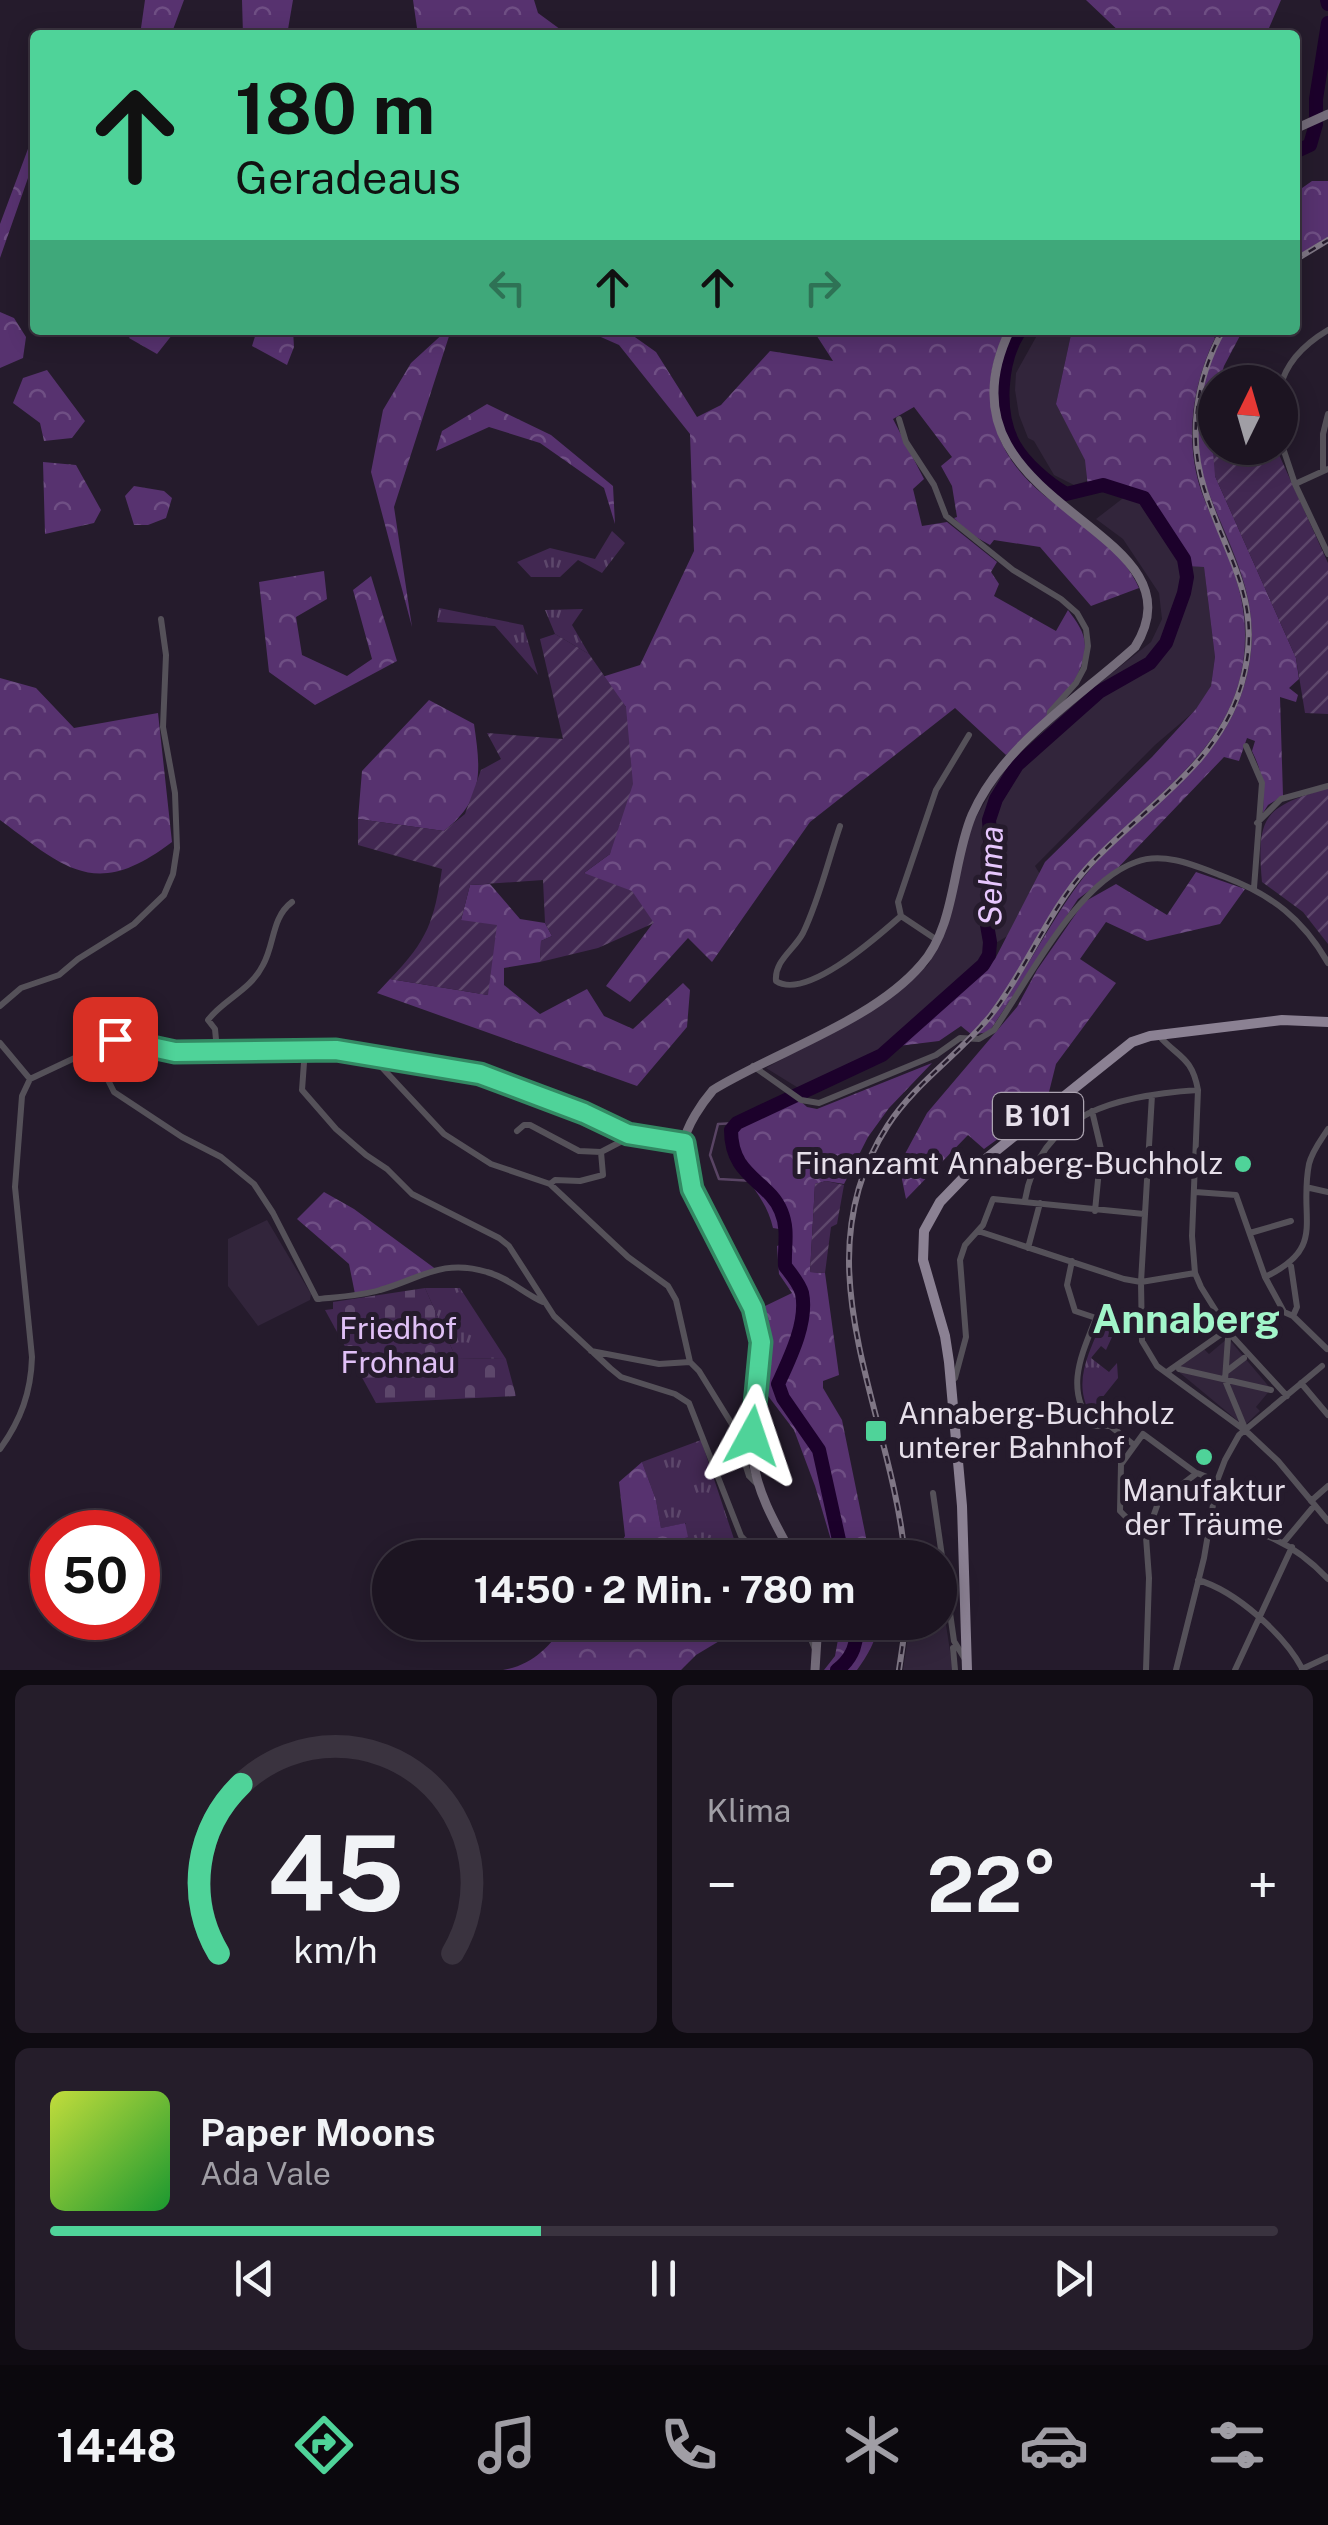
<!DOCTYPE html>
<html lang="de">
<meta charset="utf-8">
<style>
body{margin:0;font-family:"Public Sans",sans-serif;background:#251d2a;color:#f1f3f6;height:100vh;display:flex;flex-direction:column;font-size:38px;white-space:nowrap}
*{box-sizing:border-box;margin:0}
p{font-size:32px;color:#a09ea5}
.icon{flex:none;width:55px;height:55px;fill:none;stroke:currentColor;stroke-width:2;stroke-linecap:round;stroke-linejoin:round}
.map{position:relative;height:1670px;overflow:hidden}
.side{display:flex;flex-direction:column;gap:15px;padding:15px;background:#0f0b12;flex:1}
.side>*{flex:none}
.banner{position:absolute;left:30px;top:30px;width:1270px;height:305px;border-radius:10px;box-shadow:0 5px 25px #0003,0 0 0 2px #3a333f;background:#4fd399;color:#111;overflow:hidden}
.needle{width:65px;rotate:5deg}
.buttons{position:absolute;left:1198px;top:365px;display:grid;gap:20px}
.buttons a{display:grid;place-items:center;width:100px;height:100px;border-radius:50%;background:#1c1421;box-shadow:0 5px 25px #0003,0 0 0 2px #3a333f;font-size:50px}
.speed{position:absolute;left:30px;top:1510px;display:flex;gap:20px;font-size:50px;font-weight:700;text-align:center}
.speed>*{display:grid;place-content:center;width:130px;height:130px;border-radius:50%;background:#1c1421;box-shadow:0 5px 25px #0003,0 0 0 2px #3a333f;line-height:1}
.speed .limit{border:15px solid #d22;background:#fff;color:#111}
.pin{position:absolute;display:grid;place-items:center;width:85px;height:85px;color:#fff;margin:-42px;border-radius:20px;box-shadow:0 5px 15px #0006}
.me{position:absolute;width:110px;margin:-55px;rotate:5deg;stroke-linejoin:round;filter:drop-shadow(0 0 8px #0008)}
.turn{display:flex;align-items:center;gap:35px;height:210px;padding:0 40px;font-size:45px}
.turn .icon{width:130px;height:130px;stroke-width:2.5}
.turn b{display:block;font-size:70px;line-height:85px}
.lanes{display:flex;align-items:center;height:95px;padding:0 40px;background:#0003;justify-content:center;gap:50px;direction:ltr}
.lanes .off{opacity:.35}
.big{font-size:75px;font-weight:700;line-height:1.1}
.side .tile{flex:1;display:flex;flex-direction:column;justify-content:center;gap:15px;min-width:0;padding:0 35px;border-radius:15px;background:#251d2a}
.side .dial{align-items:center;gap:0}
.dial svg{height:260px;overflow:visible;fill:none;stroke:#3a333f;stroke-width:7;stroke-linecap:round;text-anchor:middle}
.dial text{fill:#f1f3f6;stroke:none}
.song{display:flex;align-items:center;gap:30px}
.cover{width:120px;height:120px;border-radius:15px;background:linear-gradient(135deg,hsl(70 70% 55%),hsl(130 70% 35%))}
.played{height:10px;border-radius:5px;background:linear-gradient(90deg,#4fd399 40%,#3a333f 40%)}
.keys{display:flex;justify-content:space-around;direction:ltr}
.heat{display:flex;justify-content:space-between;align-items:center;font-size:55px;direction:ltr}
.side .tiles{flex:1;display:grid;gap:15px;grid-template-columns:1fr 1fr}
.tile:last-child{grid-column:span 2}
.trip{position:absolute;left:372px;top:1540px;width:585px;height:100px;border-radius:50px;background:#1c1421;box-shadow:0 5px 25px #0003,0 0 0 2px #3a333f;font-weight:700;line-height:100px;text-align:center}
.menu{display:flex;height:160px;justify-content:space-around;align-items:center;background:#0b080d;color:#a09ea5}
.menu .icon{width:70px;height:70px}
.menu .selected{color:#4fd399}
.menu b{font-size:45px;color:#f1f3f6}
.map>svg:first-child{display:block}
.built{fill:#32253b}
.grass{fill:url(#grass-tufts)}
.forest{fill:url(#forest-crowns)}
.cemetery{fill:url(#cemetery-stones)}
.garden{fill:url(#garden-furrows)}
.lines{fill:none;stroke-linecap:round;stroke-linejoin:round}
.stream{stroke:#594464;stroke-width:2.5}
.river{stroke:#1c012b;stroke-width:14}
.street{stroke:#555159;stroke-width:6}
.secondary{stroke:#746c7a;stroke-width:9}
.primary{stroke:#8b8193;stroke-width:10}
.rail-casing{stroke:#7f7685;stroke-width:6}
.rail{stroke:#251b2c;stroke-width:2.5;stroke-dasharray:8;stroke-linecap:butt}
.route-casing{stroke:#338963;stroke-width:25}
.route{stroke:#4fd399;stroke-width:18}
.poi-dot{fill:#4fd399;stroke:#251b2c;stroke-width:4}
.labels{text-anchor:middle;stroke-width:10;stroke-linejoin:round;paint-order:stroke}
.shield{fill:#251b2c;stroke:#aca4b1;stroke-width:2.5}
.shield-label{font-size:28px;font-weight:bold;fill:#e6dfea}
.poi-label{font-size:30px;fill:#e6dfea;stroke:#251b2c;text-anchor:end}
.park-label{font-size:30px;fill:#e0c0f6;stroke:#251b2c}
.water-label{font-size:32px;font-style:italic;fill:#e7c7fe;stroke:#251b2c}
.district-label{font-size:40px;font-weight:bold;fill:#a2f5ca;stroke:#251b2c}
</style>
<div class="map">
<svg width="1328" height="1670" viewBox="0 0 1328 1670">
<defs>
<pattern id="grass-tufts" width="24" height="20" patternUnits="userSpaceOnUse" patternTransform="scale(2.5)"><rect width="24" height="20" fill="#422852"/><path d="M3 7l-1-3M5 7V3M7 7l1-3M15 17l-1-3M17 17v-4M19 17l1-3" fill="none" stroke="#5d476b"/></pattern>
<pattern id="forest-crowns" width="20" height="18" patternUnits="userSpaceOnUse" patternTransform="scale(2.5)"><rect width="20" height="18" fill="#57326f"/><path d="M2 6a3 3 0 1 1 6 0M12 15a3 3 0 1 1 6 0" fill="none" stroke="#6f4f84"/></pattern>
<pattern id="cemetery-stones" width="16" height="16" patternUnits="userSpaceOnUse" patternTransform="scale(2.5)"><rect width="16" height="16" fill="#422852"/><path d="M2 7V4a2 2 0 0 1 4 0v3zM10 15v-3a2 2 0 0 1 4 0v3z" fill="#5d476b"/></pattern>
<pattern id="garden-furrows" width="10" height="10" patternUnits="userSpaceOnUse" patternTransform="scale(2.5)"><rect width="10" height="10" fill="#422852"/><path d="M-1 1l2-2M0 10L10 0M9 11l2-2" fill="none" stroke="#5d476b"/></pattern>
</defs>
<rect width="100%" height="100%" fill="#251b2c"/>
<!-- built -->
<path class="built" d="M1040,330h32l-16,74 30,56 1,21 -13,4 -20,-10 -20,-34 -6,-3 -9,-23 -4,-25 1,-17z
M1220,330h6l-6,11 -21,107 8,41 36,85 8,37 -1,43 -10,45 -17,36 -18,25 -32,30 -2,-4 30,-29 17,-24 15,-35 11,-45v-41l-4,-25 -39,-97 -8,-41 2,-47 6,-27z
M1131,492l18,12 35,62 20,1 11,90 -4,29 -14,23 -42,36 -120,121 11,18 -8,34 -54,32 -3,13 -23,22 -76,63 -82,41 -34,-21 120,-66 42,-37 13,-24 30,-115 33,-57 60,-58 87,-69 11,-23 -3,-26 -36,-54 -27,-20z
M267,1220l44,74 -1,6 -52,26 -30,-40v-47z
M1228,1338l43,51 -15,18 4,4 -16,15 -64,-53v-8l24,-16 5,5z
M940,1586l13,84h-50l7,-47 30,-1z"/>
<!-- grass -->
<path class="grass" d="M612,531l13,12 -23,30 -24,-13 -18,17h-29l-14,-15 33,-14 45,11z
M439,608l84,17 15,50 -43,-49 -58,-4z
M583,609l-11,16 17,29 -34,-20 -10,-24z
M425,1288h35l46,71 -50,-1z
M1102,1321l9,1 -3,15h4l-6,13 -5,-4 -10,12 18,14 8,-9 1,15 -28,35c-18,-32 0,-61 12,-92z
M701,1440l39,117h-60l-5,-16 11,-18 -25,5 -5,-28 -14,-38z"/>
<!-- forest -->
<path class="forest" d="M145,0h39l-13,35h-20l-10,-7z
M242,0h51l-6,35h-44z
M413,0h121l4,13 30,22h-150z
M1086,0h195l-15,35h-143z
M35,130v28l-35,100v-34z
M1312,181h16v56l-33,20v-64z
M0,312l14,6 12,19 -3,21 -23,10z
M134,330h42l-19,24 -28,-16z
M257,330h36l1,17 -7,18 -35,-19z
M447,330h4l-57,177 18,120 -41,-155 12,-62 28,-47z
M585,330h40l31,22 41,65 24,-12 49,-54 63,10 -20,-31h193c-32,62 -14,124 39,166 34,27 76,51 94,92l-48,18 -51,-59 -46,-7 -4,5 -23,-13 -13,-14 3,-1 -5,-31 -11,-20 11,-9 -38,-50 -21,12 31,60 -11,10 9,37 25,-4 50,40 -6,10 8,12 -5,12 62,35 12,-21c8,11 17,22 17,36 0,40 -51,84 -79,109l-51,-47 -145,114 -98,140 -24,-24 -58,64 -24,-16 47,-63 -69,-50 26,-19 16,-147 -24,-30 38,-12 54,-114 -4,-117 -71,-89z
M1072,330h135l8,8c-23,48 -31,104 -13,155 18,49 44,90 43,144 -1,118 -105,159 -167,242 -28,38 -47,83 -75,122 -9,12 -21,23 -31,34l-11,-9 -22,15 -57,7 48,-29 65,-60 50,-97 107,-105 44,-48 15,-23 4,-29 -11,-90 -20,-1c-23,-41 -38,-90 -96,-78l-3,-28 -29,-56z
M1226,330h17l-19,36 -5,16h-4v94l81,182 3,21 -10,9 9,7 -2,7 -16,-5 3,99 -15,9 -5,8c1,-24 0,-40 -11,-62l3,-10 -8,-3 -8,23 -15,-4 -111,116 -35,26 -89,133 -13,2c47,-50 67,-104 107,-156 62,-79 156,-114 168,-227 6,-60 -22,-105 -43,-160 -19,-52 -10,-113 18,-161z
M47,370l38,51 -13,17 -28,3 -4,-18 -27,-20 10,-25z
M487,404l64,31 62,51 2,38 -11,-36 -64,-45 -51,-16 -53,24 6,-20z
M43,462l33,3 25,45 -7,13 -49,11z
M134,486l30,5 8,7 -6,20 -18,7h-14l-9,-29z
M324,571l3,28 -31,18 6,38 45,21 25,-17 -19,-69 18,-14 26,85 -82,44 -46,-33 -10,-90z
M0,678l36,10 38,40 84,-15 14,129c-76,58 -106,27 -172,-22z
M429,700l45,24c7,48 10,75 -30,107l-86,-12 4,-48z
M1196,872l49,17 -25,35 -73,17 -41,-19 -26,37 36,24 -60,81 -10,40 -62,45 -16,-14 -62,64 -7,-34 28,-52 90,-106 20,-37 47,-68 32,-18 51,31z
M490,884l30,35 25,4 7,13 -11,5 -1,21 -36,6v17l36,29 47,-25 17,27 29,13 50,-46 7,7 -3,37 -50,59 -260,-93 13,-14 98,16 -27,-75 9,-35z
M932,1063l-43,45 -21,29 -24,47 -18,-3 -11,3 -5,88 15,1 14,102 -16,6v7l19,32 28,137h-34l-21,-71 -21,-56 -29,-38 3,-50 -5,-35 29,-14 -13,-19 -2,-28 13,-5 1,-10 -18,-3c-7,-33 -34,-53 -46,-84l7,-3 6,-14 58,-28 9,8 10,2z
M324,1192l30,17 83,61 -55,20 -27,4 -6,-30 -52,-45z
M642,1462l14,38 5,28 24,-5 3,14 -13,4 5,16h-67l12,-21 -6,-54z
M566,1623v-1l162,1 -2,14 -30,18 -15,15h-178c30,-5 47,-24 63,-47z
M841,1623h37c-1,17 -11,33 -21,47h-33l11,-14z"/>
<!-- cemetery -->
<path class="cemetery" d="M425,1288l31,70 50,1 10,37 -140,7 -51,-93 8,-1v-7z"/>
<!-- garden -->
<path class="garden" d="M1215,400v48h61l52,115v151l-23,-1 -9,-55 -81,-182 -3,-35z
M555,634l34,20 37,53 7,77 -23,70 -26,19 48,18 22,32 -56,25 -58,14 1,-21 11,-5 -7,-13 -2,-43 -73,5 -9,35 36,5 -9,70 -98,-16c38,-39 44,-58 52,-110l-84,-24v-26l86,12 21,-17 16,-44 20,-11 -14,-26 76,6 -23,-100z
M1328,788v156l-25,-32 -41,-30c-6,-67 3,-75 66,-94z
M826,1181l18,4 -7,39 -6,3 -6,46 -15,-1 5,-88z"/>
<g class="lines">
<!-- stream -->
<path class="stream" d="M737,1123l-19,1 -8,31 9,24 35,2"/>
<!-- river -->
<path class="river" d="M1327,0l1,4
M1295,152l15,-7 6,-21v-25l12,-76
M843,1558l-24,-108 -36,-52 -5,-14c12,-26 30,-62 24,-91 -3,-10 -11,-19 -17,-27 -1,-20 4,-36 -4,-55 -13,-31 -50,-34 -50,-81l6,-7 145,-68 101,-90 6,-10 1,-13 -3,-17 5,-59 -3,-46 7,-21 21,-34 82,-73 51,-29 16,-20 18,-50 3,-16 -3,-18 -40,-61 -41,-13 -37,9c-19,-11 -41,-30 -52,-49 -18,-32 -14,-85 6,-115
M837,1670c16,-12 22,-29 18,-48"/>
<!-- street -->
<path class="street" d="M1280,388c6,-26 26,-45 48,-58
M899,419l7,23 28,43 12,31 67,54 48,29 16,14 9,16 2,17 -4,22 -8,15 -26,29 -1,8
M1280,439l15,45 33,70
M1323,470v-36l5,-20
M1295,484l33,-15
M1246,746l16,37 -8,105
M1257,823l24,-24 47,-13
M840,826c-12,35 -21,74 -37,107 -9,17 -29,28 -27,48 30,20 101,-44 125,-65l36,24
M901,916l-3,-14 38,-112 33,-55
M0,1006l21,-18 38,-13 19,-16 56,-35 30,-29 9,-21 4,-26 -2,-55 -12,-66 3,-72 -5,-36
M1159,1036c20,22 33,21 39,54l-6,146 3,37 6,14 30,48 56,61
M0,1043l30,36
M305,1049l-3,41 34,39 30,26 21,14 25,25 87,44 10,8 45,70 56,52 11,9 54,17 14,9 52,133 21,22
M93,1050l21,42 68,45 39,20 33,27 19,29 44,86c20,-2 43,-3 63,-9 40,-11 62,-32 107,-18 22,6 36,21 56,30
M217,1050l-2,-21 -7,-9c16,-21 42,-29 55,-55 12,-21 8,-47 29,-63
M374,1059l70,75 47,30 59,20 78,73 40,29 8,14 14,62 9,9 34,55 16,50 7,7
M753,1066l48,34 18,3 117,-48 24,-17 19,1 15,-9c35,-50 82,-147 142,-168 29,-11 62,5 89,15 47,18 78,42 103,86
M30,1079l85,-40 60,13 161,-2 166,30 125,54 57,9
M1152,1095l-11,187 1,59 15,25 89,65 32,30 50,60
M1092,1111l9,38 -6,62
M517,1131l7,-6h6l49,26 22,1
M550,1184l5,-4 25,1 23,-6 -2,-23 25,-13 1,-5
M1310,1188l18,4
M1195,1192l41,3 29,82 19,35 9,4 34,33
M1025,1200c15,-89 96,-105 173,-110
M978,1231l146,48 17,3 54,-9
M1250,1233l41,-12
M1028,1248l12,-45
M1072,1261l-5,24 8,26 21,7 46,3
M1291,1266l6,41 -4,9
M1265,1277c63,-30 33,-57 44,-113 3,-13 12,-24 19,-35
M1096,1318c-15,38 -32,72 -3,108h17l23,18
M1228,1338l-3,42 19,46
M591,1351l68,13 31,-2
M1179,1369l92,21
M1227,1371l17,-13
M1167,1372l60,-42
M951,1381l4,-3 11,-41 -6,-77 5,-15 18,-20 10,-26 151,15
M1301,1383l27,32
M1118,1432l3,32 -1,47 26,26
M0,1449c21,-29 31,-57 32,-92l-17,-170 7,-91 8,-17
M1122,1463l21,-29 53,39
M933,1493l21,148 12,20
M1311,1501l17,-15
M1210,1522c51,8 82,19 118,57
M1284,1542l30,-36
M1198,1580c38,11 87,55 105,90
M804,1622l11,27
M953,1648l2,22
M1302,1669l26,-12
M1146,1670l3,-92 -3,-41 12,-34 39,-30 20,8
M1176,1670l28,-112 13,-77 8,-21 14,-25 83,-69
M1235,1670l57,-123"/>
<!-- secondary -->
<path class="secondary" d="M1295,129l33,-15
M794,1558c-17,-31 -37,-64 -41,-100 -5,-49 15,-97 1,-145 -14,-50 -77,-117 -70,-170 2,-17 18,-40 29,-53 64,-39 160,-69 208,-125 35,-39 31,-103 51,-150 31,-71 107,-117 163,-168 76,-122 -211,-138 -125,-317
M815,1670l3,-48"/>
<!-- primary -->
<path class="primary" d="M967,1670l-5,-164 -13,-144 -4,-26 -22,-76 1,-29 16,-29 27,-28 165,-132 18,-6 132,-16 46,2"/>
<!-- rail casing -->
<g class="rail-casing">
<path id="rail" d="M1295,260l33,-20
M905,1558c-13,-148 -108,-293 -17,-433 28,-43 72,-71 103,-110 35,-45 58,-105 95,-146 53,-59 131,-102 155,-183 24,-81 -12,-123 -36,-195 -18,-54 -9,-112 18,-161
M899,1670l7,-48"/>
</g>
<!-- rail -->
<use href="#rail" class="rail"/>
</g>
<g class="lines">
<!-- route casing -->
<g class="route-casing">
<path id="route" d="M115,1039l60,13 161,-2 144,24 104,39 44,21 56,9 8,46 61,119 8,34 -9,94"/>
</g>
<!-- route -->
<use href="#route" class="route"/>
</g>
<!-- markers -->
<g class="poi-dot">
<circle cx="1243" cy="1164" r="10"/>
<rect x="864" y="1419" width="24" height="24" rx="5"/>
<circle cx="1204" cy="1457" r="10"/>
</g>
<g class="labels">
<!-- shield labels -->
<rect class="shield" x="993" y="1093" width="90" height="46" rx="8"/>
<g class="shield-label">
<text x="1038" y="1126">B 101</text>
</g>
<!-- poi labels -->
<g class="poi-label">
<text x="1223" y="1174">Finanzamt Annaberg-Buchholz</text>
<text x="898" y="1424" text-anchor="start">Annaberg-Buchholz<tspan x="898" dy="34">unterer Bahnhof</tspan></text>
<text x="1204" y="1501" text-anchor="middle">Manufaktur<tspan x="1204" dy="34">der Träume</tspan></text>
</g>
<!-- park labels -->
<g class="park-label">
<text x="398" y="1339">Friedhof<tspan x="398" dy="34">Frohnau</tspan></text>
</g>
<!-- water labels -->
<g class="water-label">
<text transform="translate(991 876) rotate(-89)" y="11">Sehma</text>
</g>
<!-- district labels -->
<g class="district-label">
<text x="1186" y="1333">Annaberg</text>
</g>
</g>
</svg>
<div class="buttons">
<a><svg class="needle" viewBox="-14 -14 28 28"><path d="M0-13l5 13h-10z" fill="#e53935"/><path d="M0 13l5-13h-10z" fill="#a09ea5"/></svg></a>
</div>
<div class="speed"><div class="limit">50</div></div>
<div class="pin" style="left:115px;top:1039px;background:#d93025"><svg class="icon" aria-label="arrive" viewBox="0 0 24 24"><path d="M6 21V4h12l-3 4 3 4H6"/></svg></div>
<svg class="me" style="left:752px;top:1436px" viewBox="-20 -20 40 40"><path d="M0-17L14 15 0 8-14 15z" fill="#4fd399" stroke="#fff" stroke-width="4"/></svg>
<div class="trip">14:50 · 2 Min. · 780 m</div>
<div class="banner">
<div class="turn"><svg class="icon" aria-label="ahead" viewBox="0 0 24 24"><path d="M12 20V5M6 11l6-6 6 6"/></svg><div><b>180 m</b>Geradeaus</div></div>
<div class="lanes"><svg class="icon off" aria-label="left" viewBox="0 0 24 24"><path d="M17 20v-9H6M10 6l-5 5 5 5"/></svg><svg class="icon" aria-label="ahead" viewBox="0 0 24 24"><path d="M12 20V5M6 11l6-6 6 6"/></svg><svg class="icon" aria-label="ahead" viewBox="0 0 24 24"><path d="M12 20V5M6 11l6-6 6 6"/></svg><svg class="icon off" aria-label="right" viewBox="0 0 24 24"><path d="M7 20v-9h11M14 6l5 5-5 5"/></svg></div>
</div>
</div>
<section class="side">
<div class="tiles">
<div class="tile dial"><svg viewBox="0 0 100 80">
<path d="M14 69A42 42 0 1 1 86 69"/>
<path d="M14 69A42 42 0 0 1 21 17" stroke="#4fd399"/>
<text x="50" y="56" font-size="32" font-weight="700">45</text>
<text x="50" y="72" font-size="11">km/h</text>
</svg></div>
<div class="tile"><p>Klima</p>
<div class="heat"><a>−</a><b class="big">22°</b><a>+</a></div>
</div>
<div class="tile">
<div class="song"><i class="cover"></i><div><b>Paper Moons</b><p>Ada Vale</p></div></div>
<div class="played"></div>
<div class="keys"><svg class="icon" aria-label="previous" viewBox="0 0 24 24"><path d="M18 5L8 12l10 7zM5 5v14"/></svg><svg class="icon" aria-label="pause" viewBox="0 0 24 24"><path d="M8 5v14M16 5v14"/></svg><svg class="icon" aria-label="next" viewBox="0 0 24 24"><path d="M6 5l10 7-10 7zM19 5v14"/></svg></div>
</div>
</div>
</section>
<nav class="menu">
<b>14:48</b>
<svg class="icon selected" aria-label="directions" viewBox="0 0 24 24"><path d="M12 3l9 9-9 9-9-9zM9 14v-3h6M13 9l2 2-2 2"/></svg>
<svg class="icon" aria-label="music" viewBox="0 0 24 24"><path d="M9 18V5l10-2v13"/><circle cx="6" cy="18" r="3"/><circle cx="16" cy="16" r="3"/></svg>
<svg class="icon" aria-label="phone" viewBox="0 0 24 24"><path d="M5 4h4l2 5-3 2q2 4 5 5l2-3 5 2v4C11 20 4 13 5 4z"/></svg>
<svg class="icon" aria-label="climate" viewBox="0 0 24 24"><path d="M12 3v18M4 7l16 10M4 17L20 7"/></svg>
<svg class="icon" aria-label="car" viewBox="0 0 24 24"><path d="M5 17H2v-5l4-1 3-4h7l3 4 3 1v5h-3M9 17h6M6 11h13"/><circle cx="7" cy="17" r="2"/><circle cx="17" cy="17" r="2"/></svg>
<svg class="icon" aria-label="filters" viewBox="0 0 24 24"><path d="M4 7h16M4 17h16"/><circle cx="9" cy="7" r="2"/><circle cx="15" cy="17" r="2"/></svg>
</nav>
